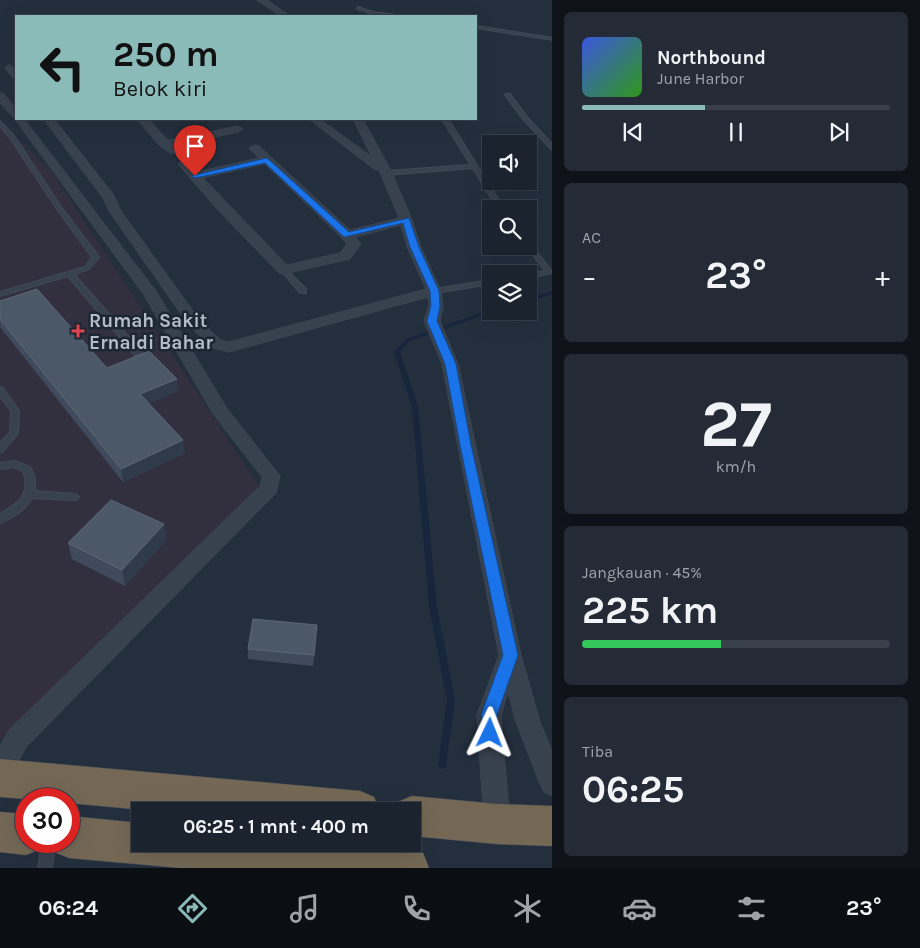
<!DOCTYPE html>
<html lang="id">
<meta charset="utf-8">
<style>
body{margin:0;font-family:Karla,sans-serif;background:#242b36;color:#f1f3f6;height:100vh;display:flex;flex-direction:column;font-size:19px;white-space:nowrap}
*{box-sizing:border-box;margin:0}
p{font-size:16px;color:#a0a4aa}
.icon{flex:none;width:28px;height:28px;fill:none;stroke:currentColor;stroke-width:2;stroke-linecap:round;stroke-linejoin:round}
.map{position:relative;flex:1;overflow:hidden}
.details{display:flex;flex-direction:column;gap:12px;padding:12px;background:#0f1319;width:368px}
.details>*{flex:none}
.hud{position:absolute;left:15px;top:15px;width:462px;height:105px;border-radius:0px;box-shadow:0 5px 20px #0002,0 0 0 1px #39404a;background:#8bbbb9;color:#111;overflow:hidden}
.controls{position:absolute;left:482px;top:135px;display:grid;gap:10px}
.controls a{display:grid;place-items:center;width:55px;height:55px;border-radius:0px;background:#1b232e;box-shadow:0 5px 20px #0002,0 0 0 1px #39404a;font-size:25px}
.speed{position:absolute;left:15px;top:788px;display:flex;gap:10px;font-size:25px;font-weight:700;text-align:center}
.speed>*{display:grid;place-content:center;width:65px;height:65px;border-radius:50%;background:#1b232e;box-shadow:0 5px 20px #0002,0 0 0 1px #39404a;line-height:1}
.speed .limit{border:8px solid #d22;background:#fff;color:#111}
.pin{position:absolute;display:grid;place-items:center;width:42px;height:42px;color:#fff;margin:-51px -21px;border-radius:50% 50% 50% 0;rotate:-45deg;box-shadow:0 0 5px #0007}
.pin .icon{rotate:45deg}
.me{position:absolute;width:55px;margin:-28px;rotate:2deg;stroke-linejoin:round;filter:drop-shadow(0 0 4px #0008)}
.turn{display:flex;align-items:center;gap:18px;height:105px;padding:0 15px;font-size:22px}
.turn .icon{width:65px;height:65px;stroke-width:2.5}
.turn b{display:block;font-size:35px;line-height:42px}
.big{font-size:38px;font-weight:700;line-height:1.1}
.details .card{flex:1;display:flex;flex-direction:column;justify-content:center;gap:8px;min-width:0;padding:0 18px;border-radius:8px;background:#242b36}
.details .dial{align-items:center;gap:0}
.dial b{font-size:65px;line-height:1}
.song{display:flex;align-items:center;gap:15px}
.cover{width:60px;height:60px;border-radius:8px;background:linear-gradient(135deg,hsl(230 70% 55%),hsl(110 70% 35%))}
.played{height:5px;border-radius:2px;background:linear-gradient(90deg,#8bbbb9 40%,#39404a 40%)}
.keys{display:flex;justify-content:space-around;direction:ltr}
.heat{display:flex;justify-content:space-between;align-items:center;font-size:28px;direction:ltr}
.charge{height:8px;border-radius:4px;background:linear-gradient(90deg,#34c759 45%,#39404a 0)}
.trip{position:absolute;left:131px;top:802px;width:290px;height:50px;border-radius:0px;background:#1b232e;box-shadow:0 5px 20px #0002,0 0 0 1px #39404a;font-weight:700;line-height:50px;text-align:center}
.dock{display:flex;height:80px;justify-content:space-around;align-items:center;background:#0b0e12;color:#a0a4aa}
.dock .icon{width:35px;height:35px}
.dock .on{color:#8bbbb9}
.dock b{font-size:22px;color:#f1f3f6}
main{display:flex;flex:1;min-height:0}
.map>svg:first-child{display:block}
.medical{fill:#32303f}
.lines{fill:none;stroke-linecap:round;stroke-linejoin:round}
.stream{fill:#17263c;fill-rule:evenodd}
.lane-casing{stroke:#414a57;stroke-width:2}
.street-casing{stroke:#414a57;stroke-width:1}
.highway-casing{stroke:#434c59;stroke-width:1}
.lane{fill:#38414e;fill-rule:evenodd}
.street{fill:#38414e;fill-rule:evenodd}
.highway{fill:#746855;fill-rule:evenodd}
.wall{fill:#3f4b5c}
.shaded-wall{fill:#2f3b4b}
.building{fill:#4b5868;stroke:#5c6777}
.route{fill:#1a73e8;stroke:#114b97}
.health-dot{fill:#e0444e;stroke:#1d2633;stroke-width:2}
.labels{text-anchor:middle;stroke-width:5;stroke-linejoin:round;paint-order:stroke}
.poi-label{font-size:19px;font-weight:bold;fill:#b4bcc9;stroke:#1d2633;text-anchor:start}
</style>
<main>
<div class="map">
<svg width="553" height="868" viewBox="0 0 553 868">
<rect width="100%" height="100%" fill="#242f3e"/>
<!-- medical -->
<path class="medical" d="M0,121l53,53 207,314 -258,252h-2z"/>
<g class="lines">
<!-- stream -->
<path class="stream" d="M553,291v3l-24,8v-4z
M491,309v2h2v1l-83,29 -10,11 18,55 19,200 18,93 -9,65 -1,3 -3,1 -3,-1 -1,-3 9,-65 -18,-93 -17,-200 -18,-55 12,-13z"/>
<!-- lane casing -->
<g class="lane-casing">
<path id="lane" d="M358,7l15,5 30,4 -31,-2 -15,-5z
M476,26l77,12v2l-77,-12z
M506,94h4l17,23 26,28v6l-30,-32 -18,-24z
M442,119h6l56,90h-6l-25,-41 -87,7 -3,-2 3,-2 85,-6z
M0,121l14,15 47,71 38,50 -10,12 -15,5 67,77 1,2 -1,2h-6l-67,-79 -68,20v-4l85,-25 7,-10 -35,-48 -47,-71 -10,-12z
M529,244l2,1 21,26v2l-23,5v-4l16,-3 -19,-25h3z
M284,268l2,1 20,20v4h-6l-18,-22 -1,-1z
M491,280v4l-57,9 -4,-2 4,-2z
M0,387l3,1 16,23 -1,22 -15,18 -3,1v-9l10,-11 1,-21 -11,-15z
M15,461l15,6 5,11v13l39,3 3,1 2,2 -2,2 -3,1 -42,-2c-6,11 -20,20 -32,25v-9c19,-11 31,-19 23,-43l-9,-4 -14,2v-6z
M42,841h14l-4,27h-14z"/>
</g>
<!-- street casing -->
<g class="street-casing">
<path id="street" d="M257,0h10l23,16h-9z
M10,65l6,5v9l-3,-1 -8,-10z
M0,93l4,1 12,15v10h8l132,172 70,116 54,69 -4,17 -249,253 -18,31 -9,4v-35l9,-16 251,-244 2,-9 -49,-63 -69,-119 -130,-177 -14,-15z
M44,119h10l59,75 8,17 77,107 22,22 9,2 197,-53 -19,-42 -6,-22 -46,12 6,7 -11,15 -66,15 -5,-1 -61,-63 -40,-46 6,-3 4,1 9,10 62,-14 -10,-10 6,-3 4,1 91,84 49,-12 -20,-48 -5,-1 -65,-50h11l52,38 -19,-38h10l29,54 20,47 9,27 20,44 2,15 -3,15 18,43 63,291 19,67 13,31v43l-9,-4 -4,-8 -24,-62 -8,-30 -7,23 9,109 -4,9 -9,4 -9,-4 -4,-9 -7,-109 22,-60 -57,-291 -18,-43 5,-15 -1,-9 -199,55 -19,-5 -22,-23 -79,-113 -6,-13zM265,164l77,74 5,6 -7,9 -53,12 -84,-87z
M137,119h11l20,21 70,-14 5,3 -5,3 -65,14 5,5 -6,3 -12,-8z"/>
</g>
<!-- highway casing -->
<g class="highway-casing">
<path id="highway" d="M0,759l360,32 14,6 6,14h-226l-85,-8v-4h-43l-26,-2z
M412,796l85,8 56,2v40l-56,-2 -85,-8v-25h-18l4,-9z
M0,812l26,2v27h18l-3,8 -15,6 -26,-3z
M69,816l71,7v21h233l35,3 15,6 6,15h-248l-112,-10 -15,-6 -4,-11h19z"/>
</g>
<!-- lane -->
<use href="#lane" class="lane"/>
<!-- street -->
<use href="#street" class="street"/>
<!-- highway -->
<use href="#highway" class="highway"/>
</g>
<!-- wall -->
<path class="wall" d="M0,301l107,67 71,23 -29,12 36,50 -62,29 -123,-155z
M164,524l2,16 -41,46 -53,-27 -4,-16z
M316,636l-3,30 -65,-7v-10z"/>
<!-- shaded-wall -->
<path class="shaded-wall" d="M177,379l1,12 -36,16 -2,-13z
M183,440l2,13 -62,29 -2,-13z
M164,524l2,16 -41,46 -3,-16z"/>
<!-- building -->
<path class="building" d="M37,289l70,79 42,-17 28,28 -37,15 43,46 -62,29 -121,-150v-18z
M111,500l53,24 -42,46 -54,-27z
M253,619l64,6 -3,30 -66,-6z"/>
<!-- route -->
<path class="route" d="M267,158l82,74 60,-14 10,29 20,44 1,15 -3,15 19,43 15,81 47,210 -21,60 1,18 -2,5 -6,2 -5,-2 -4,-23 22,-60 -43,-210 -15,-81 -18,-43 4,-15 -1,-15 -20,-44 -7,-24 -59,14 -79,-74 -70,15 -4,-2z"/>
<!-- markers -->
<path class="health-dot" d="M75.5 323.5h5v5h5v5h-5v5h-5v-5h-5v-5h5z"/>
<g class="labels">
<!-- poi labels -->
<g class="poi-label">
<text x="89" y="327">Rumah Sakit<tspan x="89" dy="22">Ernaldi Bahar</tspan></text>
</g>
</g>
</svg>
<div class="controls">
<a><svg class="icon" aria-label="sound" viewBox="0 0 24 24"><path d="M4 9h4l5-4v14l-5-4H4zM17 9q2 3 0 6"/></svg></a>
<a><svg class="icon" aria-label="search" viewBox="0 0 24 24"><circle cx="10" cy="10" r="6"/><path d="M15 15l6 6"/></svg></a>
<a><svg class="icon" aria-label="layers" viewBox="0 0 24 24"><path d="M12 4l9 5-9 5-9-5zM3 14l9 5 9-5"/></svg></a>
</div>
<div class="speed"><div class="limit">30</div></div>
<div class="pin" style="left:195px;top:176px;background:#d93025"><svg class="icon" aria-label="arrive" viewBox="0 0 24 24"><path d="M6 21V4h12l-3 4 3 4H6"/></svg></div>
<svg class="me" style="left:490px;top:733px" viewBox="-20 -20 40 40"><path d="M0-17L14 15 0 8-14 15z" fill="#1a73e8" stroke="#fff" stroke-width="4"/></svg>
<div class="trip">06:25 · 1 mnt · 400 m</div>
<div class="hud">
<div class="turn"><svg class="icon" aria-label="left" viewBox="0 0 24 24"><path d="M17 20v-9H6M10 6l-5 5 5 5"/></svg><div><b>250 m</b>Belok kiri</div></div>
</div>
</div>
<section class="details">
<div class="card">
<div class="song"><i class="cover"></i><div><b>Northbound</b><p>June Harbor</p></div></div>
<div class="played"></div>
<div class="keys"><svg class="icon" aria-label="previous" viewBox="0 0 24 24"><path d="M18 5L8 12l10 7zM5 5v14"/></svg><svg class="icon" aria-label="pause" viewBox="0 0 24 24"><path d="M8 5v14M16 5v14"/></svg><svg class="icon" aria-label="next" viewBox="0 0 24 24"><path d="M6 5l10 7-10 7zM19 5v14"/></svg></div>
</div>
<div class="card"><p>AC</p>
<div class="heat"><a>−</a><b class="big">23°</b><a>+</a></div>
</div>
<div class="card dial"><b>27</b><p>km/h</p></div>
<div class="card"><p>Jangkauan · 45%</p><b class="big">225 km</b><div class="charge"></div></div>
<div class="card"><p>Tiba</p><b class="big">06:25</b></div>
</section>
</main>
<nav class="dock">
<b>06:24</b>
<svg class="icon on" aria-label="directions" viewBox="0 0 24 24"><path d="M12 3l9 9-9 9-9-9zM9 14v-3h6M13 9l2 2-2 2"/></svg>
<svg class="icon" aria-label="music" viewBox="0 0 24 24"><path d="M9 18V5l10-2v13"/><circle cx="6" cy="18" r="3"/><circle cx="16" cy="16" r="3"/></svg>
<svg class="icon" aria-label="phone" viewBox="0 0 24 24"><path d="M5 4h4l2 5-3 2q2 4 5 5l2-3 5 2v4C11 20 4 13 5 4z"/></svg>
<svg class="icon" aria-label="climate" viewBox="0 0 24 24"><path d="M12 3v18M4 7l16 10M4 17L20 7"/></svg>
<svg class="icon" aria-label="car" viewBox="0 0 24 24"><path d="M5 17H2v-5l4-1 3-4h7l3 4 3 1v5h-3M9 17h6M6 11h13"/><circle cx="7" cy="17" r="2"/><circle cx="17" cy="17" r="2"/></svg>
<svg class="icon" aria-label="filters" viewBox="0 0 24 24"><path d="M4 7h16M4 17h16"/><circle cx="9" cy="7" r="2"/><circle cx="15" cy="17" r="2"/></svg>
<b>23°</b>
</nav>
